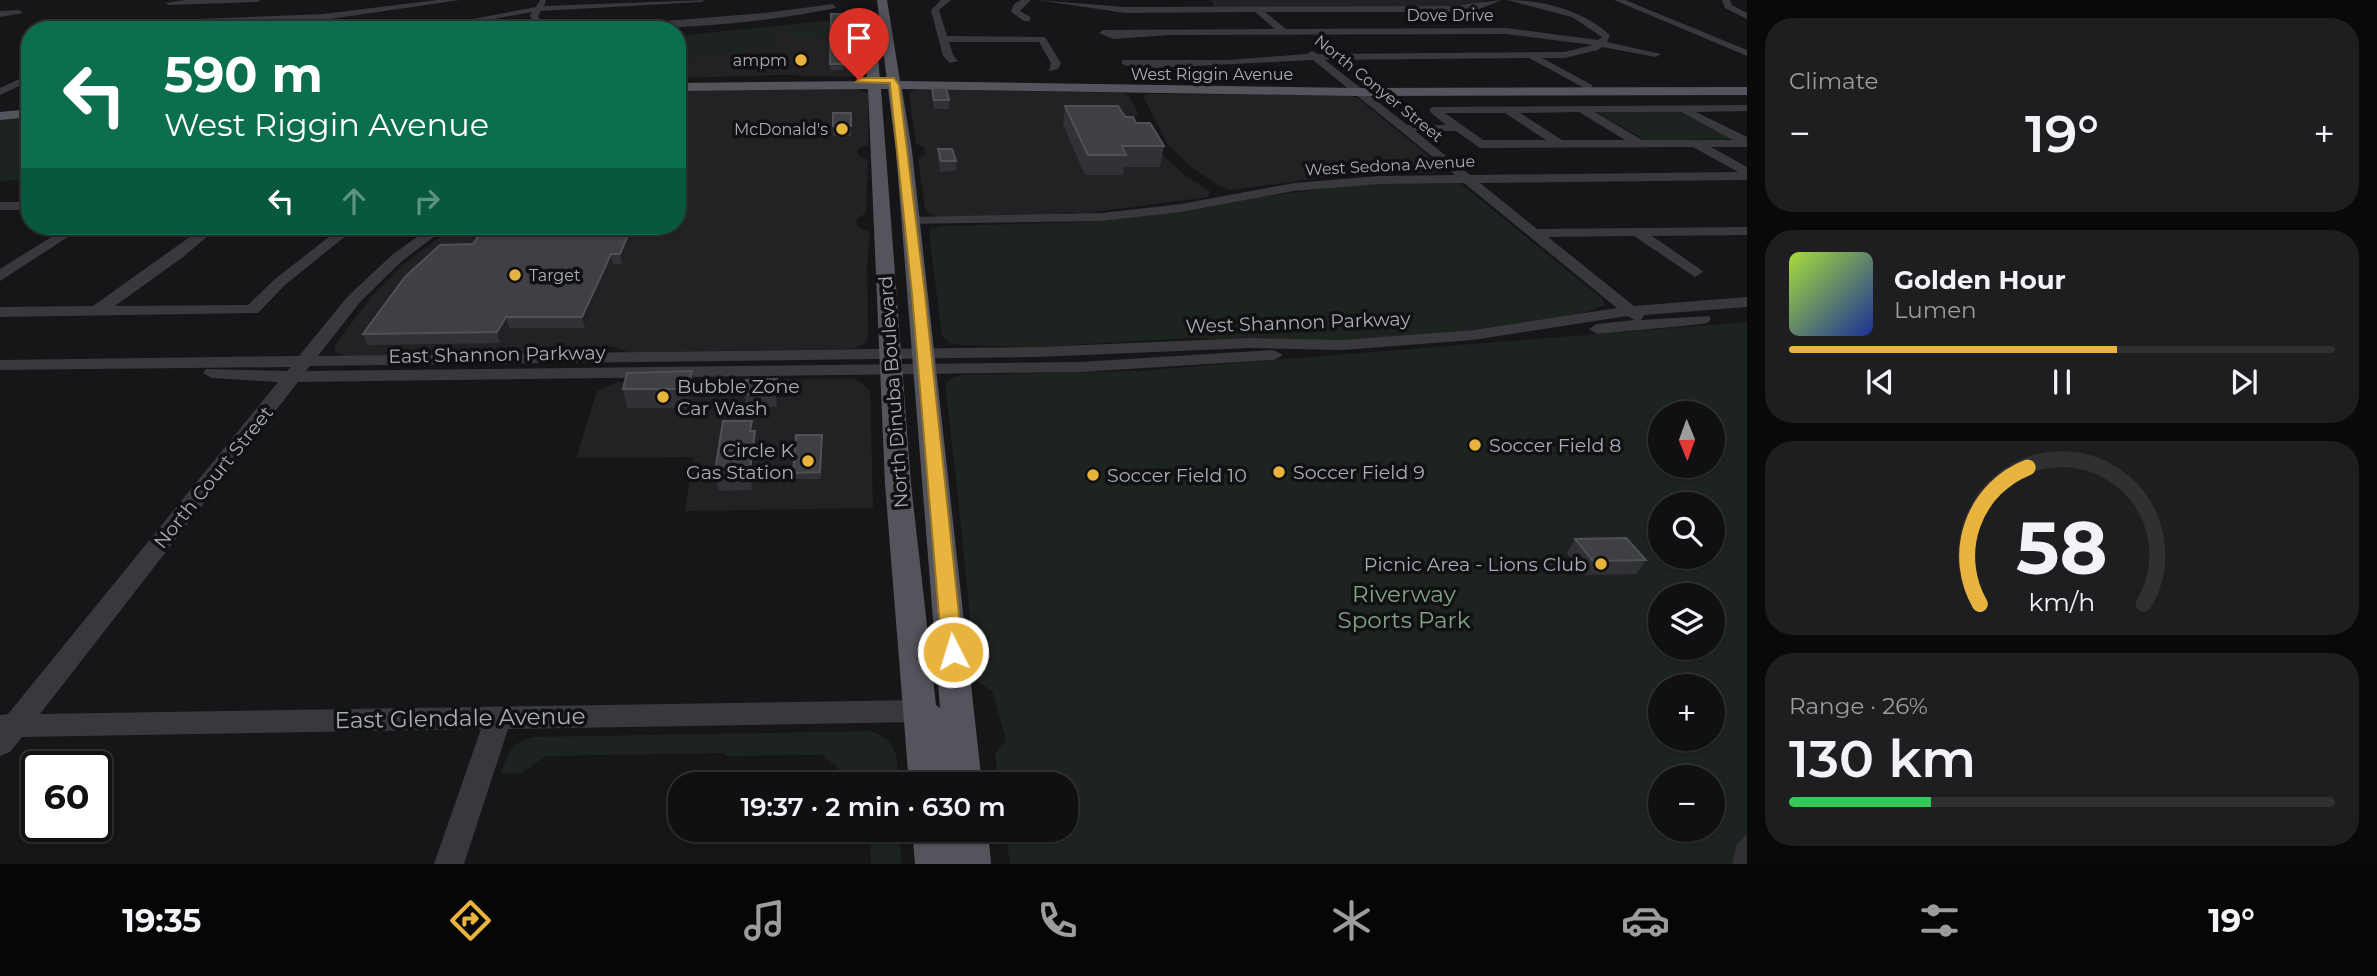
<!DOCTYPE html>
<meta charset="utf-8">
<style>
body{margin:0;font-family:Montserrat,sans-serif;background:#1e1e20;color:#f1f3f6;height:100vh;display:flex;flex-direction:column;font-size:26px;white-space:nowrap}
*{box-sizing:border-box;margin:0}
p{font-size:23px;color:#9c9d9f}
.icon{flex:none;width:38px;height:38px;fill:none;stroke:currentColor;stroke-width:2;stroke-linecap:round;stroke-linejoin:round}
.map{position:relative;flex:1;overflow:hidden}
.details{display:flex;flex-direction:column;gap:18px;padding:18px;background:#09090a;width:630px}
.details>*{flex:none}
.banner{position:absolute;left:21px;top:21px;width:665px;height:214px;border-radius:28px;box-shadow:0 2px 5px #0004,0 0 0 2px #303032;background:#0b6e4f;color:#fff;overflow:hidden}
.needle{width:46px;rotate:179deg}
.buttons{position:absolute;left:1648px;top:401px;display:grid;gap:14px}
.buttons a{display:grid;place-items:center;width:77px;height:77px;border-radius:50%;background:#101012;box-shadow:0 2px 5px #0004,0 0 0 2px #303032;font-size:35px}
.speed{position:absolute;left:21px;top:751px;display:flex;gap:14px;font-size:35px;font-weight:700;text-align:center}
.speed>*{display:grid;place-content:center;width:91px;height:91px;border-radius:50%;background:#101012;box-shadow:0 2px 5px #0004,0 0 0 2px #303032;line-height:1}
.speed .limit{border:4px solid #111;border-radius:10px;background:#fff;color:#111}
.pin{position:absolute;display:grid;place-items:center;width:60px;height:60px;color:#fff;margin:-72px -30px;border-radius:50% 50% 50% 0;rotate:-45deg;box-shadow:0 0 7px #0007}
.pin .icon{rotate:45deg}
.me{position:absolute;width:77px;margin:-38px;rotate:355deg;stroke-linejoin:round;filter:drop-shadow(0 0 5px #0008)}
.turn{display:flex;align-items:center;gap:24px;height:147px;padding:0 28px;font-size:32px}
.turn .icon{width:91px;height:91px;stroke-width:2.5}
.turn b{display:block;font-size:49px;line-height:60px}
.lanes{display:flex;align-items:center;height:66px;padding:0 28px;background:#0003;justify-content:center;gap:35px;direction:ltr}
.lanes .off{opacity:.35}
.big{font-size:52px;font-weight:600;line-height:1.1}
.details .widget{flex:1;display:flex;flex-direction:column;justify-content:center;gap:10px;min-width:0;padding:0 24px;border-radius:28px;background:#1e1e20}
.details .dial{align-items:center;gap:0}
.dial svg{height:182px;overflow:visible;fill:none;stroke:#303032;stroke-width:7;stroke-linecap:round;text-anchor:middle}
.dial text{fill:#f1f3f6;stroke:none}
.song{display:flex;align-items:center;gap:21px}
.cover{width:84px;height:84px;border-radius:10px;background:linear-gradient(135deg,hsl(80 70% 55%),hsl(230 70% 35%))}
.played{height:7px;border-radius:4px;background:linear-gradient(90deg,#e9b43d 60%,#303032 60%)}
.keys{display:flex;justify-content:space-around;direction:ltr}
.heat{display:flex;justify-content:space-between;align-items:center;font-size:38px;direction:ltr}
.charge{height:10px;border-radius:5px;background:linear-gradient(90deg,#34c759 26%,#303032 0)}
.trip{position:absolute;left:668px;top:772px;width:410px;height:70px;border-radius:28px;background:#101012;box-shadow:0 2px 5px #0004,0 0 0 2px #303032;font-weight:600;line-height:70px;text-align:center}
.tabs{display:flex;height:112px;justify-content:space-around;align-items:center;background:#060607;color:#9c9d9f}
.tabs .icon{width:49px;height:49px}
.tabs .active{color:#e9b43d}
.tabs b{font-size:32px;color:#f1f3f6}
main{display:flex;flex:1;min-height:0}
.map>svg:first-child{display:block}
.built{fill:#222225}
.green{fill:#1d231e;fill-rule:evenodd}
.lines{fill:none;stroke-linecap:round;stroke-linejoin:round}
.minor{fill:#38383d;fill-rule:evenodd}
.major{fill:#54555c;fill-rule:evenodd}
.wall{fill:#323236}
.shaded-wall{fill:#212124}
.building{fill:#3f3f44;stroke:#4f5156;stroke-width:2}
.route{fill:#e9b43d;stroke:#977528;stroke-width:2}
.poi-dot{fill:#e9b43d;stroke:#111113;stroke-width:2.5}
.labels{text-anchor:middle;stroke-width:7;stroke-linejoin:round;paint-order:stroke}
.far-street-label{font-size:16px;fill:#a9adb7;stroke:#111113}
.far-poi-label{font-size:16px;fill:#a9adb7;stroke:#111113;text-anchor:end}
.street-label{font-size:19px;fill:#a9adb7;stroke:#111113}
.poi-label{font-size:19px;fill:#a9adb7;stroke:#111113;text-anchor:start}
.near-park-label{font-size:23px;fill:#81a284;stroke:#111113}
.near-street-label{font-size:23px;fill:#a9adb7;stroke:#111113}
</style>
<main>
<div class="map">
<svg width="1747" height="864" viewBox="0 0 1747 864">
<rect width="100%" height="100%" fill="#161618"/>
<!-- built -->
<path class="built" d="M1211,0h275l-11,4 -28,2 -228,1 -5,-1z
M861,18l-1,26 -3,2 3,7 1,21 -10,3 -68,-2 -106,3v-42z
M855,89l13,4v52l-10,4v6l10,5 -2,53 -9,6v7l13,6 -3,34 1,73 -5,6 -11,4 -224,3 -13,-5h-27l-14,6 -227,3 -12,-4v-7l37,-49 31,-31 52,-39h222v-136z
M916,89l207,4 7,4 9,18 -4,2 1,4 7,3 17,28 27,25 23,14 -2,6 -129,17 -9,-2 -34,4 -96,1 -10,-3 -5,-5 -7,-50 7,-4 -1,-8 -8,-3 -7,-50z
M1150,94l193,1 15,3 85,70 -9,5 -91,2 -112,15 -12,-4 -28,-19 -23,-22 -25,-49z
M854,378l16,12 3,118 -188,3 8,-54 -117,1 21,-67 20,-9z"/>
<!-- green -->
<path class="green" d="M857,18l-1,17h-67v-4l5,-4 -20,1 4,3 -4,16 -97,12v-23z
M1597,112h83l53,27 -88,1z
M30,116v64l-30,1v-62z
M1460,183l142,116 3,6 -28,10 -107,15 -149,12 -133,-4 -152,9 -75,-2 -12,-2 -7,-7 -13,-102 2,-5 11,-3 150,-4 96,-11 72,-14 101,-13z
M1747,322v542h-737l-5,-34h61v-46h-67l-4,-30 11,-14 -14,-49 -15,-10c-11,-98 -19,-196 -32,-295l5,-7 12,-4 175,-4zM1661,413h52v53h-52zM1661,504h52v52h-52zM1661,595h52v53h-52zM1661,686h52v52h-52zM1661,777h52v53h-52z
M870,731c29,10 27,25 28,53h-42l-34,-29 -97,1v-3l-179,3 -26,18 -19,-1c8,-22 9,-30 33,-36z
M870,830h30l1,34h-30z"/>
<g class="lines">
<!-- minor -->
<path class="minor" d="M185,0h76l-4,2 -88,3 -4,-2z
M437,0h23l-137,20 -250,10 -4,-3 4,-3 250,-10z
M540,0h6l-2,6 161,-6 -4,2 -160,9 -3,5 7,14h-9l-6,-14 2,-4 -98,18h-20l122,-23z
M941,0h10l-12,10 8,26 98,1 16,26 -3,6 -9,2 2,-8 -12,-21h-90l4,13 5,6 -8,2 -7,-7 -12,-46z
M1021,0h10l-11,11 10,6v4h-6l-13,-9 3,-8z
M1037,0l88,7 325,-1 52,-6 -23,9 -29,3h-185l21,17 220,-1 92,12 4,-3 -30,-20 -65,-17c37,0 75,10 103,35l-3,7 54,12 -5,3 -54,-10 -4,3 -34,8h-22l50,27v4l-4,1 -59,-32 -204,2 82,65h39l-16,-13v-4l4,-1 313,-2v6l-51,1 51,25v10h-36l36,20v13l-267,3 57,46 210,-2v8l-95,1 48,33 3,3 -8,5 -61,-41 -86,1 86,69 113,-9v10l-103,8 -3,5 68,-4 2,3 -2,3 -6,2 -106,10 -8,-5 8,-5 38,-4 -8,-4 -154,24 -131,10 -93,-2 -211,9 -728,9 -4,5 774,-9 194,-12 9,5 -9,5 -194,12 -782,10 -258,332 879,-14 9,3 4,8 -4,8 -9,3 -411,7 -44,135h-30l47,-135 -459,8 -12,15 -10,4v-41l8,-1 270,-332 -66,-4 -9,-5 3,-4 81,2 4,-4 -291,3v-10l299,-4 49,-60 44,-41 40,-29h16l-46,35 -42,41 -42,54 720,-9 211,-9 93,2 131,-10 144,-22 -153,-125 -85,1 -85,7 -113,21 -79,9 -196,3 -2,-3 7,-4 191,-4 79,-9 113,-21 85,-7 76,-1 -142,-115 -177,9 -14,-5v-4h105l80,-6 5,-3 6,3 246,-2 29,-7 -87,-11 -336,1 -57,4 -14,-6 4,-3 172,-1 -20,-17 -130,1zM1579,112l46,28h-63l-42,-27zM1595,112h86l52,28h-91zM1445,113h60l41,27h-63zM1415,131h41l24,17 213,-1 45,25 -268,3z
M1614,0h11l122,50v6z
M1722,0h8l2,5 15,8v6l-22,-11z
M833,4l3,4c-91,19 -189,22 -282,22l211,-17z
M0,11l19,-1 4,3 -23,4z
M30,74v7l-30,14v-7z
M0,202h30v8h-30z
M69,226h16l-85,55v-12z
M205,226h15l-37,31 -68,49 133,-1 27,-26 68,-53h15l-73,59 -27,28 -258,4v-10l93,-1z"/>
<!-- major -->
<path class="major" d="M877,0h10l13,81 460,7 387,-1v8l-387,1 -458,-7 10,62 70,633h-36l-1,-3v3h-36l-24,-300 -17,-395 -191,2v-8l190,-2 -2,-63 5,-3 5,3 5,63h7zM881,89h7l8,62 44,557 -4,-3 -25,-221z
M30,109v8l-30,3v-8z
M912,830h38l1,14 -1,-14h38l3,34h-76z"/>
</g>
<!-- wall -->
<path class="wall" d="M831,14h11l2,56h-14z
M932,88l17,12v9h-15l-2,-12z
M1065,106l60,11 11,6 28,23 -4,21h-36l-1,8h-38l-22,-50z
M833,113h18v23h-18z
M938,149l18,12v10l-16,1 -2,-13z
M485,226h153l-16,38h-9l-28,64h-76l-9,15 -132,2 -5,-11 110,-90z
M627,373l68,18 -4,17h-64l-4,-19z
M778,392l-1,15h-31l-2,-13z
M753,431l4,20 -5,39 -34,1 -3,-20z
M822,435l-1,44h-27l-1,-6z
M1575,539l71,21 -10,14 -52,1 -17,-22z
M1747,835v29h-13l-2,-1 5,-19z"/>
<!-- shaded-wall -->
<path class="shaded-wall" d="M632,226h6l-16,38 -2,-10z
M611,254l2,10 -28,64 -3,-11z
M506,317l3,11 -9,15 -3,-11z
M692,371l3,20 -4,17 -3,-19z
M777,379l1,13 -1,15 -1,-13z
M752,421l2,18 1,-8 2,20 -5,39 -2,-20v-39z"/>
<!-- building -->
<path class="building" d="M831,14h11l1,50h-13z
M932,88h14l3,12h-15z
M1065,106h53l7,11h8l3,6h14l14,23h-42l4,9h-38z
M833,113h18v13h-18z
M938,149h14l4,12h-15z
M485,226h147l-12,28h-9l-29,63h-76l-9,15 -134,2 42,-57 35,-32 33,-1z
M692,371l-4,18h-65l4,-16z
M777,379l-1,15h-32l2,-14z
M723,421h29l-2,10h5l-5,39 -35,1z
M796,435h26l-2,37 -27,1z
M1626,538l20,22 -53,1 -18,-22z"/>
<!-- route -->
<path class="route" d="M859,78h35l5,7 26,209 38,358 -3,6 -7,2 -8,-2 -3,-6 -30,-358 -22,-209v-2l-34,-1z"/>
<!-- markers -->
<g class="poi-dot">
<circle cx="801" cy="60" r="7"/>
<circle cx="842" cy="129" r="7"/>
<circle cx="515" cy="275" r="7"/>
<circle cx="663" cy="397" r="7"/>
<circle cx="1475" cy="445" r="7"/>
<circle cx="808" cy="461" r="7"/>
<circle cx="1279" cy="472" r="7"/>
<circle cx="1093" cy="475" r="7"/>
<circle cx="1601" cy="564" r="7"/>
</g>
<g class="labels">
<!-- far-street labels -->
<g class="far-street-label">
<text x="1450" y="21">Dove Drive</text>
<text x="1212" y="80">West Riggin Avenue</text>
<text transform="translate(1379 88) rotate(39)" y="6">North Conyer Street</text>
<text transform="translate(1390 165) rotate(-3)" y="6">West Sedona Avenue</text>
</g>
<!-- far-poi labels -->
<g class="far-poi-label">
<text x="787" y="66">ampm</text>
<text x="828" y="135">McDonald's</text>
<text x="529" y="281" text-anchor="start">Target</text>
</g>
<!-- street labels -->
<g class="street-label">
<text transform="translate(1298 322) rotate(-2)" y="7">West Shannon Parkway</text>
<text transform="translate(497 354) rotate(-1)" y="7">East Shannon Parkway</text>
<text transform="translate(893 392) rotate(-94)" y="7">North Dinuba Boulevard</text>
<text transform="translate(213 477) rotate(-51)" y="7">North Court Street</text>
</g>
<!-- poi labels -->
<g class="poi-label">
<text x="677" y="393">Bubble Zone<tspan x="677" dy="22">Car Wash</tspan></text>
<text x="1489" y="452">Soccer Field 8</text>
<text x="794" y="457" text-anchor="end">Circle K<tspan x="794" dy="22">Gas Station</tspan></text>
<text x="1293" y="479">Soccer Field 9</text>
<text x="1107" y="482">Soccer Field 10</text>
<text x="1587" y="571" text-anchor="end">Picnic Area - Lions Club</text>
</g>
<!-- near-park labels -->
<g class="near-park-label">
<text x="1404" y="602">Riverway<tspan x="1404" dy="26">Sports Park</tspan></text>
</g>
<!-- near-street labels -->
<g class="near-street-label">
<text transform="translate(460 718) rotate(-1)" y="8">East Glendale Avenue</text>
</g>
</g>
</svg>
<div class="buttons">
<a><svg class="needle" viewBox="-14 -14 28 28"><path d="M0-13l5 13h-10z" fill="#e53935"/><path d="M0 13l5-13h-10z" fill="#9c9d9f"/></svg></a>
<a><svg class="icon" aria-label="search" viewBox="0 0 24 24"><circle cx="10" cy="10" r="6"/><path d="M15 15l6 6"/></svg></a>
<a><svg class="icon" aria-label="layers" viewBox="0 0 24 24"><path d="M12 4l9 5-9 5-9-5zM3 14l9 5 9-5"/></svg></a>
<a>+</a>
<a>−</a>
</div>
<div class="speed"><div class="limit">60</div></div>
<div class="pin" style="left:859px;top:80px;background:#d93025"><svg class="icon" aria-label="arrive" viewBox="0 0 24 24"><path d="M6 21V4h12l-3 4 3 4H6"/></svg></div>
<svg class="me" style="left:953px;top:652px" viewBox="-20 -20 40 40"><circle r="17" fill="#e9b43d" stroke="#fff" stroke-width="3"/><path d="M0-11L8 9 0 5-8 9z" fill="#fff"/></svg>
<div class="trip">19:37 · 2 min · 630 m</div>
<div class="banner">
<div class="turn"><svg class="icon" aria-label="left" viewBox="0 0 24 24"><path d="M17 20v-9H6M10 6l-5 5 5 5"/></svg><div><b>590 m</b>West Riggin Avenue</div></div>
<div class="lanes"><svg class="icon" aria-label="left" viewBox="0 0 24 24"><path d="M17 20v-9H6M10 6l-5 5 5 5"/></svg><svg class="icon off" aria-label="ahead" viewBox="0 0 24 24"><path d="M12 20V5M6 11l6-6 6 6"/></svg><svg class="icon off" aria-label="right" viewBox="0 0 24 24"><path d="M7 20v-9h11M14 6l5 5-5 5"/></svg></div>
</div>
</div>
<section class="details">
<div class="widget"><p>Climate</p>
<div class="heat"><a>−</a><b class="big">19°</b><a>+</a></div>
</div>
<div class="widget">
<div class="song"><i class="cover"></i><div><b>Golden Hour</b><p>Lumen</p></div></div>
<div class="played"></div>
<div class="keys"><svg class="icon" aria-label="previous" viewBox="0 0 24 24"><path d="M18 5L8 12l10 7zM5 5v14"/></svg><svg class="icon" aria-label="pause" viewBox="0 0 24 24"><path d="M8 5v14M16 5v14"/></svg><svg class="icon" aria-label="next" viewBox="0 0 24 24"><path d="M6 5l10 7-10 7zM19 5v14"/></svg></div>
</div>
<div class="widget dial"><svg viewBox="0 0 100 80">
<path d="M14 69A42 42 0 1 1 86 69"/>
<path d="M14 69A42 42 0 0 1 35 9" stroke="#e9b43d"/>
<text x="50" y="56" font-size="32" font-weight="700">58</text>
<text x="50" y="72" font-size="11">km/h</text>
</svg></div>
<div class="widget"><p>Range · 26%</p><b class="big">130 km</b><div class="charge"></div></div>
</section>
</main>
<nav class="tabs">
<b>19:35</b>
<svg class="icon active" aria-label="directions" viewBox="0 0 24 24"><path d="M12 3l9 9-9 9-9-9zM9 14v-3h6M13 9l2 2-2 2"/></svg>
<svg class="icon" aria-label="music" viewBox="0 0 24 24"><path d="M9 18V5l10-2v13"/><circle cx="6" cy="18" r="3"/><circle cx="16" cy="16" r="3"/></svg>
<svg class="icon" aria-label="phone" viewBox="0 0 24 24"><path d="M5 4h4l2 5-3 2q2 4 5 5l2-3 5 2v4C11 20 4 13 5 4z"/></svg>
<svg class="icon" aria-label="climate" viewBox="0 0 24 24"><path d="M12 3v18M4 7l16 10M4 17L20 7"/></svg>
<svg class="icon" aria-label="car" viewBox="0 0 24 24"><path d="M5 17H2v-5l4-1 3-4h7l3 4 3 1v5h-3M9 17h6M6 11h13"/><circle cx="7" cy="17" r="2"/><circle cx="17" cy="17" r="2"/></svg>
<svg class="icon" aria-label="filters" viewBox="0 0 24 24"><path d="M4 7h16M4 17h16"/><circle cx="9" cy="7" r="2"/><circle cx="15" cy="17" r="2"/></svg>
<b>19°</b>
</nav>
